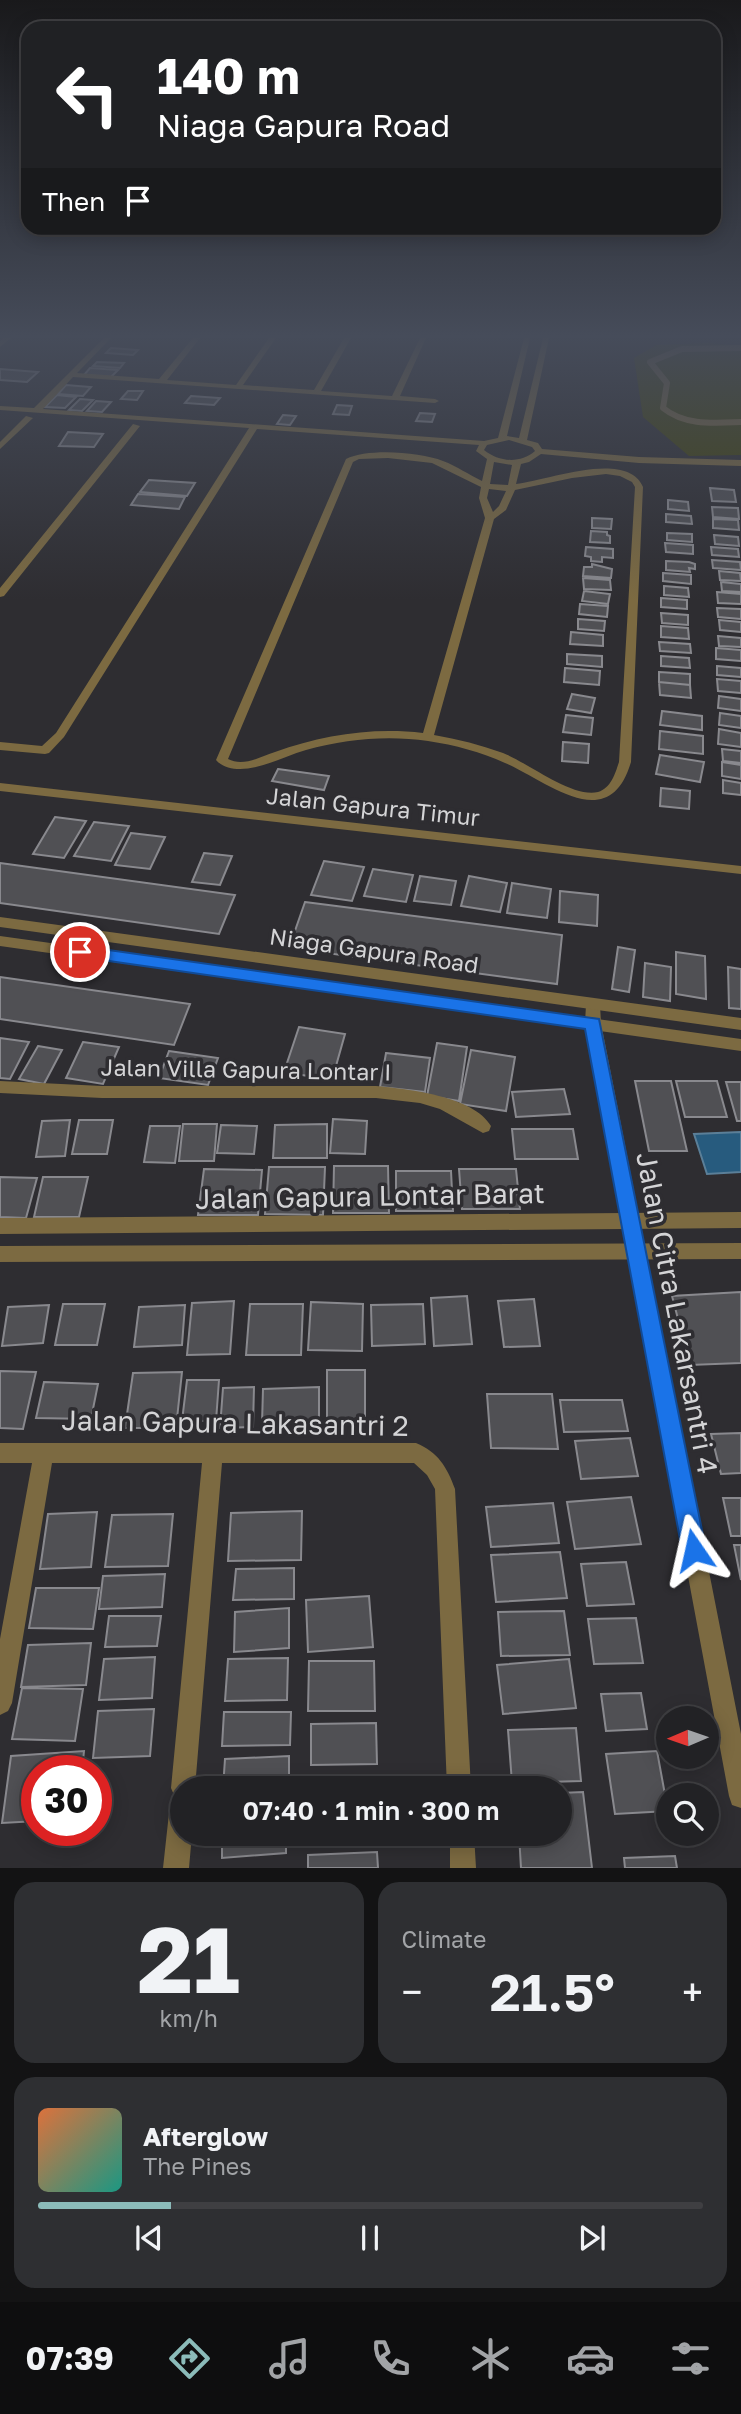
<!DOCTYPE html>
<meta charset="utf-8">
<style>
body{margin:0;font-family:"Golos Text",sans-serif;background:#2e2f32;color:#f1f3f6;height:100vh;display:flex;flex-direction:column;font-size:26px;white-space:nowrap}
*{box-sizing:border-box;margin:0}
p{font-size:23px;color:#a2a4a7}
.icon{flex:none;width:38px;height:38px;fill:none;stroke:currentColor;stroke-width:2;stroke-linecap:round;stroke-linejoin:round}
.map{position:relative;height:1868px;overflow:hidden}
.side{display:flex;flex-direction:column;gap:14px;padding:14px;background:#131314;flex:1}
.side>*{flex:none}
.guide{position:absolute;left:21px;top:21px;width:700px;height:214px;border-radius:21px;box-shadow:0 4px 18px #0003,0 0 0 2px #3f3f42;background:#202124;color:#fff;overflow:hidden}
.needle{width:46px;rotate:268deg}
.tools{position:absolute;left:656px;top:1706px;display:grid;gap:14px}
.tools a{display:grid;place-items:center;width:63px;height:63px;border-radius:50%;background:#222225;box-shadow:0 4px 18px #0003,0 0 0 2px #3f3f42;font-size:35px}
.speed{position:absolute;left:21px;top:1755px;display:flex;gap:14px;font-size:35px;font-weight:700;text-align:center}
.speed>*{display:grid;place-content:center;width:91px;height:91px;border-radius:50%;background:#222225;box-shadow:0 4px 18px #0003,0 0 0 2px #3f3f42;line-height:1}
.speed .limit{border:10px solid #d22;background:#fff;color:#111}
.pin{position:absolute;display:grid;place-items:center;width:60px;height:60px;color:#fff;margin:-30px;border:4px solid #fff;border-radius:50%;box-shadow:0 2px 7px #0007}
.me{position:absolute;width:77px;margin:-38px;rotate:349deg;stroke-linejoin:round;filter:drop-shadow(0 0 5px #0008)}
.turn{display:flex;align-items:center;gap:24px;height:147px;padding:0 21px;font-size:32px}
.turn .icon{width:91px;height:91px;stroke-width:2.5}
.turn b{display:block;font-size:49px;line-height:60px}
.then{display:flex;align-items:center;height:66px;padding:0 21px;background:#0003;gap:14px;font-size:26px}
.big{font-size:52px;font-weight:600;line-height:1.1}
.side .card{flex:1;display:flex;flex-direction:column;justify-content:center;gap:10px;min-width:0;padding:0 24px;border-radius:21px;background:#2e2f32}
.side .dial{align-items:center;gap:0}
.dial b{font-size:91px;line-height:1}
.song{display:flex;align-items:center;gap:21px}
.cover{width:84px;height:84px;border-radius:10px;background:linear-gradient(135deg,hsl(20 70% 55%),hsl(170 70% 35%))}
.played{height:7px;border-radius:4px;background:linear-gradient(90deg,#8bbbb9 20%,#3f3f42 20%)}
.keys{display:flex;justify-content:space-around;direction:ltr}
.heat{display:flex;justify-content:space-between;align-items:center;font-size:38px;direction:ltr}
.side .tiles{flex:1;display:grid;gap:14px;grid-template-columns:1fr 1fr}
.card:last-child{grid-column:span 2}
.trip{position:absolute;left:170px;top:1776px;width:402px;height:70px;border-radius:35px;background:#222225;box-shadow:0 4px 18px #0003,0 0 0 2px #3f3f42;font-weight:600;line-height:70px;text-align:center}
.menu{display:flex;height:112px;justify-content:space-around;align-items:center;background:#0e0e0f;color:#a2a4a7}
.menu .icon{width:49px;height:49px}
.menu .on{color:#8bbbb9}
.menu b{font-size:32px;color:#f1f3f6}
.map>svg:first-child{display:block}
.green{fill:#41420a}
.water{fill:#275b7e;stroke:#5b7f98;stroke-width:2}
.building{fill:#505054;stroke:#89898e;stroke-width:2}
.lines{fill:none;stroke-linecap:round;stroke-linejoin:round}
.service{stroke:#7c6a41;stroke-width:6}
.minor{fill:#7c6a41;fill-rule:evenodd}
.tertiary{fill:#7c6a41;fill-rule:evenodd}
.route{fill:#1a73e8;stroke:#114b97;stroke-width:2}
.labels{text-anchor:middle;stroke-width:7;stroke-linejoin:round;paint-order:stroke}
.street-label{font-size:23px;fill:#d4d4d6;stroke:#2e2d31}
.near-street-label{font-size:28px;fill:#d4d4d6;stroke:#2e2d31}
</style>
<div class="map">
<svg width="741" height="1868" viewBox="0 0 741 1868">
<rect width="100%" height="100%" fill="#2e2d31"/>
<!-- green -->
<path class="green" d="M708,343l33,3v109l-52,1 -46,-39 -9,-59 22,-13z"/>
<!-- water -->
<path class="water" d="M741,1132v40l-34,2 -13,-40z"/>
<!-- building -->
<path class="building" d="M111,348l27,2 -5,5 -27,-2z
M97,362l27,1 -4,5 -27,-2z
M90,368l28,2 -7,7 -27,-2z
M0,369l38,3 -11,10 -27,-2z
M66,385l25,2 -8,9 -25,-2z
M128,391h15l-6,9 -16,-1z
M57,395l19,2 -11,11 -20,-1z
M191,396l29,2 -6,7 -29,-2z
M80,399l13,1 -11,11 -13,-1z
M96,401l15,1 -9,10 -15,-1z
M337,405l15,1 -3,9 -16,-1z
M420,413l15,1 -3,8 -16,-1z
M283,415l13,1 -6,9 -13,-1z
M68,432l35,2 -9,13 -35,-1z
M149,480l46,3 -8,13 -47,-4z
M710,488l24,2 2,12 -24,-1z
M138,494l47,3 -6,12 -48,-4z
M668,500l20,2 1,9 -21,-2z
M712,507l26,1 1,11 -26,-2z
M666,514l25,2 1,8 -26,-2z
M592,518l20,1 -1,10 -19,-1z
M713,519l25,1 1,10 -26,-2z
M591,531l16,1v3l3,1v7l-20,-1z
M667,533l25,1v8l-25,-2z
M714,535l24,2 1,9 -24,-2z
M665,543l28,2v9l-27,-2z
M586,547l27,2v9l-11,-1v5l-11,-1v-4l-6,-1z
M711,547l27,2 1,8 -27,-2z
M712,560l28,2 1,8 -28,-2z
M666,561l23,1 6,2v5l-6,-1 1,4 -24,-2z
M592,564l20,5 -1,9 -28,-2 1,-9h8z
M719,571l21,2 1,8 -21,-1z
M663,573l28,2v9l-28,-3z
M583,578l27,2 1,10 -27,-1z
M721,582l20,2v8l-19,-1z
M664,586l24,2 1,9 -25,-2z
M584,591l26,3 -2,10 -26,-3z
M717,592l24,2v10l-23,-1z
M661,598l26,2v9l-26,-2z
M580,604l28,2 -1,11 -28,-3z
M717,608l24,1v10l-23,-2z
M661,613l27,2v10l-26,-2z
M578,619l27,2 -1,10 -26,-2z
M719,620l22,2v10l-21,-2z
M661,626l27,2 1,11 -28,-2z
M571,632l32,3v11l-33,-2z
M718,636l23,2v9l-22,-1z
M659,642l31,2 1,9 -31,-2z
M716,648l25,2v11l-25,-2z
M567,654l35,2v11l-35,-3z
M661,656l28,2 1,10 -29,-2z
M717,666l24,2v9l-24,-2z
M565,668l35,3 -1,14 -35,-3z
M659,672l31,2v11l-31,-3z
M717,679l24,2v12l-23,-2z
M659,682l31,3 1,13 -31,-3z
M572,694l23,4 -4,15 -24,-4z
M719,696l22,3v12l-23,-3z
M662,711l40,5v14l-42,-5z
M720,713l21,3v12l-22,-3z
M566,715l27,3 -2,17 -28,-3z
M719,729l22,4v14l-23,-3z
M660,731l43,5v18l-44,-5z
M563,742l26,2 -1,19 -26,-2z
M722,749l19,2v12l-18,-2z
M660,755l44,7 -4,20 -44,-8z
M722,762l19,3v14l-19,-3z
M278,769l51,7 -5,14 -52,-9z
M723,780l18,3v12l-18,-2z
M661,788l29,3 -1,18 -29,-3z
M55,817l31,4 -22,37 -31,-4z
M94,822l35,4 -18,35 -37,-5z
M131,833l34,4 -15,32 -35,-4z
M204,853l28,3 -12,29 -28,-3z
M324,861l40,6 -12,34 -41,-6z
M0,863l235,32 -16,39 -219,-31z
M373,869l40,6 -7,27 -42,-6z
M420,876l36,5 -5,24 -37,-4z
M469,876l38,7 -7,29 -39,-6z
M512,883l39,6 -4,29 -40,-5z
M560,891l38,4 -1,31 -38,-4z
M305,902l257,33 -5,49 -268,-36z
M618,947l17,3 -6,42 -17,-3z
M676,952l29,4 1,43 -30,-5z
M645,963l26,4 -1,34 -27,-4z
M728,967l13,2v40l-12,-1z
M0,977l190,27 -16,41 -174,-26z
M299,1027l46,7 -13,46 -48,-8z
M0,1038l29,4 -19,37 -10,-1z
M83,1042l36,5 -16,37 -37,-6z
M437,1043l30,4 -8,54 -32,-5z
M38,1046l24,4 -18,34 -25,-5z
M471,1050l44,7 -9,54 -46,-7z
M169,1051l49,7 -10,27 -49,-7z
M386,1053l44,5 -5,34 -45,-5z
M635,1081h36l16,70h-38z
M676,1081h41l10,36h-42z
M726,1082h15v39h-4z
M564,1089l6,25 -54,3 -4,-25z
M333,1119l34,2 -2,33 -35,-1z
M70,1120l-5,36 -29,1 6,-36z
M79,1120h34l-6,34h-35z
M183,1124h34l-3,37h-35z
M327,1124v34h-54l2,-33z
M221,1125l36,1 -3,28 -37,-1z
M150,1126h30l-5,37 -31,-1z
M512,1129h61l5,30h-63z
M334,1166h54l1,47h-56z
M269,1167h56l-2,48 -58,-1z
M204,1169l58,1 -4,45h-60z
M459,1169h57l4,40h-58z
M396,1171h55l2,40h-57z
M0,1177l37,1 -11,40 -26,-1z
M43,1177h45l-9,40h-45z
M741,1292v71l-51,2 -18,-69z
M467,1296l5,48 -38,2 -3,-48z
M534,1299l6,47 -36,1 -6,-46z
M234,1301l-4,53 -43,1 5,-52z
M311,1302l52,2 -1,47 -54,-1z
M63,1304h42l-8,41h-42z
M250,1304h53l-2,51h-55z
M423,1304l2,40 -53,2 -1,-41z
M49,1305l-6,38 -41,3 6,-39z
M185,1305l-3,40 -48,2 5,-40z
M327,1370h38v53l-38,1z
M0,1371l36,1 -13,57 -23,-1z
M182,1372l-6,56h-51l8,-55z
M187,1380h32l-3,41h-34z
M44,1382l54,2 -7,35 -55,-1z
M254,1387l-1,40 -33,1 3,-40z
M319,1387v35l-57,2 1,-35z
M487,1394h65l6,55 -67,-1z
M560,1400h62l6,31 -64,1z
M741,1433v40l-20,1 -10,-40z
M630,1438l8,38 -57,3 -6,-38z
M631,1497l10,47 -66,5 -8,-47z
M723,1498h18v38h-10z
M553,1503l6,40 -68,4 -5,-40z
M302,1511l-1,49 -73,1 3,-48z
M97,1512l-6,55 -51,2 8,-55z
M173,1514l-5,52 -63,1 7,-52z
M734,1545h7v35z
M560,1552l7,46 -71,4 -5,-47z
M626,1562l8,42 -47,2 -6,-42z
M294,1568v31l-61,1 3,-31z
M165,1574l-3,33 -63,2 4,-33z
M36,1588h63l-6,41 -64,-1z
M369,1596l4,51 -65,5 -2,-52z
M289,1608v40l-55,4 1,-40z
M564,1611l6,44 -69,1 -3,-44z
M109,1616h52l-4,30 -52,1z
M636,1618l7,45 -49,1 -6,-45z
M91,1643l-5,42 -65,2 7,-42z
M155,1657l-3,41 -53,2 5,-41z
M288,1658l-1,42 -62,1 3,-42z
M569,1659l7,49 -73,6 -6,-49z
M309,1661h65l1,50h-67z
M22,1688l61,1 -8,52 -63,-2z
M641,1693l6,36 -41,2 -5,-37z
M154,1709l-4,47 -57,2 5,-47z
M224,1712h67l-1,33 -68,1z
M376,1723l1,41 -66,1v-41z
M576,1728l5,53 -69,2 -4,-53z
M84,1751l-2,20h-45v50l-35,2 9,-67z
M657,1751l11,60 -53,3 -9,-60z
M289,1756v32h-66l2,-29z
M311,1785h67v3h-67z
M583,1792l9,76h-71l-2,-34h41v-41z
M222,1834h64v19l-64,5z
M377,1852l1,16h-70v-13z
M675,1856l2,12h-52l-1,-10z"/>
<g class="lines">
<!-- service -->
<path class="service" d="M741,348l-59,1 -32,13 17,21 -4,25c22,18 51,15 78,14"/>
<!-- minor -->
<path class="minor" d="M4,338h7l-11,9v-6z
M104,338h7l-34,35 82,6 34,-41h7l-33,42 69,5 33,-47h7l-33,47 71,5 30,-52h7l-30,53 71,5 28,-58h6l-26,58 35,3 4,2 -4,2 -362,-26 -30,32 441,32 14,-3 26,-100h6l-23,98 12,2 24,-100h6l-22,102 11,3 4,6 97,8 102,3v6l-102,-3 -98,-9 -12,8 -8,2 -5,20c30,-3 111,-35 127,3l-12,275c-22,75 -84,19 -126,1 -24,-11 -50,-18 -77,-22 -41,-6 -82,-2 -122,9 -21,6 -44,19 -66,19 -9,0 -18,-2 -24,-9l130,-301c22,-11 74,-7 97,2 14,5 26,14 39,20l5,-22 -11,-8 3,-6 -222,-16 -193,308 -15,16 -4,1 -45,-4v-8l42,4 14,-13 193,-305 -249,-18v-4l34,2zM509,440l23,7 3,4c-15,13 -36,11 -51,-1l3,-5zM388,458l44,5 49,24 -2,11 6,20 -62,215c-50,-6 -101,2 -148,19 -15,5 -32,15 -47,7l125,-297 6,-3zM494,462l18,3 -4,20 -18,-1zM606,474l14,2 12,6 3,5 -16,275c-4,12 -8,26 -21,30 -27,6 -69,-29 -95,-39 -22,-8 -45,-14 -69,-18l60,-216 12,-9 9,-20 57,-12zM489,489l17,2 -7,15 -6,6 -6,-14z
M26,416l7,2 -33,31v-7z
M133,424l7,2 -136,170 -4,1v-9z
M0,783l741,83v8l-741,-83z
M593,1000l5,1 2,4 1,18 140,711v74l-9,-3 -3,-9 -144,-773 1,-18 2,-4z
M0,1081l102,5h274c31,3 98,10 115,40l-2,5 -6,2 -43,-24 -20,-6 -44,-5h-274l-102,-5z
M0,1443h416c22,9 31,24 39,46l16,299h-24l-12,-299 -8,-14 -13,-12h-192l-27,325h-13v46h10l-3,34h-26l7,-64 4,-9 -3,-7 31,-325h-150l-40,240 -4,8 -8,4v-76l32,-176h-32z
M450,1834h24l2,34h-26z"/>
<!-- tertiary -->
<path class="tertiary" d="M0,917l741,101v12l-741,-103z
M0,936l741,103v12l-741,-105z
M741,1212v16l-741,6v-16z
M741,1243v16l-741,3v-16z"/>
</g>
<!-- sky -->
<linearGradient id="sky" x2="0" y2="1"><stop stop-color="#19191b"/><stop offset="0.56" stop-color="#464c5a"/><stop offset="1" stop-color="#464c5a" stop-opacity="0"/></linearGradient>
<rect width="741" height="600" fill="url(#sky)"/>
<!-- route -->
<path class="route" d="M80,946l519,73 107,531 -4,9 -8,3 -9,-3 -3,-9 -97,-521 -511,-73 -2,-4z"/>
<g class="labels">
<!-- street labels -->
<g class="street-label">
<text transform="translate(373 807) rotate(6)" y="8">Jalan Gapura Timur</text>
<text transform="translate(374 951) rotate(8)" y="8">Niaga Gapura Road</text>
<text transform="translate(246 1070) rotate(1)" y="8">Jalan Villa Gapura Lontar I</text>
</g>
<!-- near-street labels -->
<g class="near-street-label">
<text transform="translate(370 1196) rotate(-1)" y="10">Jalan Gapura Lontar Barat</text>
<text transform="translate(677 1313) rotate(79)" y="10">Jalan Citra Lakarsantri 4</text>
<text transform="translate(235 1423) rotate(1)" y="10">Jalan Gapura Lakasantri 2</text>
</g>
</g>
</svg>
<div class="tools">
<a><svg class="needle" viewBox="-14 -14 28 28"><path d="M0-13l5 13h-10z" fill="#e53935"/><path d="M0 13l5-13h-10z" fill="#a2a4a7"/></svg></a>
<a><svg class="icon" aria-label="search" viewBox="0 0 24 24"><circle cx="10" cy="10" r="6"/><path d="M15 15l6 6"/></svg></a>
</div>
<div class="speed"><div class="limit">30</div></div>
<div class="pin" style="left:80px;top:952px;background:#d93025"><svg class="icon" aria-label="arrive" viewBox="0 0 24 24"><path d="M6 21V4h12l-3 4 3 4H6"/></svg></div>
<svg class="me" style="left:694px;top:1550px" viewBox="-20 -20 40 40"><path d="M0-17L14 15 0 8-14 15z" fill="#1a73e8" stroke="#fff" stroke-width="4"/></svg>
<div class="trip">07:40 · 1 min · 300 m</div>
<div class="guide">
<div class="turn"><svg class="icon" aria-label="left" viewBox="0 0 24 24"><path d="M17 20v-9H6M10 6l-5 5 5 5"/></svg><div><b>140 m</b>Niaga Gapura Road</div></div>
<div class="then">Then<svg class="icon" aria-label="arrive" viewBox="0 0 24 24"><path d="M6 21V4h12l-3 4 3 4H6"/></svg></div>
</div>
</div>
<section class="side">
<div class="tiles">
<div class="card dial"><b>21</b><p>km/h</p></div>
<div class="card"><p>Climate</p>
<div class="heat"><a>−</a><b class="big">21.5°</b><a>+</a></div>
</div>
<div class="card">
<div class="song"><i class="cover"></i><div><b>Afterglow</b><p>The Pines</p></div></div>
<div class="played"></div>
<div class="keys"><svg class="icon" aria-label="previous" viewBox="0 0 24 24"><path d="M18 5L8 12l10 7zM5 5v14"/></svg><svg class="icon" aria-label="pause" viewBox="0 0 24 24"><path d="M8 5v14M16 5v14"/></svg><svg class="icon" aria-label="next" viewBox="0 0 24 24"><path d="M6 5l10 7-10 7zM19 5v14"/></svg></div>
</div>
</div>
</section>
<nav class="menu">
<b>07:39</b>
<svg class="icon on" aria-label="directions" viewBox="0 0 24 24"><path d="M12 3l9 9-9 9-9-9zM9 14v-3h6M13 9l2 2-2 2"/></svg>
<svg class="icon" aria-label="music" viewBox="0 0 24 24"><path d="M9 18V5l10-2v13"/><circle cx="6" cy="18" r="3"/><circle cx="16" cy="16" r="3"/></svg>
<svg class="icon" aria-label="phone" viewBox="0 0 24 24"><path d="M5 4h4l2 5-3 2q2 4 5 5l2-3 5 2v4C11 20 4 13 5 4z"/></svg>
<svg class="icon" aria-label="climate" viewBox="0 0 24 24"><path d="M12 3v18M4 7l16 10M4 17L20 7"/></svg>
<svg class="icon" aria-label="car" viewBox="0 0 24 24"><path d="M5 17H2v-5l4-1 3-4h7l3 4 3 1v5h-3M9 17h6M6 11h13"/><circle cx="7" cy="17" r="2"/><circle cx="17" cy="17" r="2"/></svg>
<svg class="icon" aria-label="filters" viewBox="0 0 24 24"><path d="M4 7h16M4 17h16"/><circle cx="9" cy="7" r="2"/><circle cx="15" cy="17" r="2"/></svg>
</nav>
